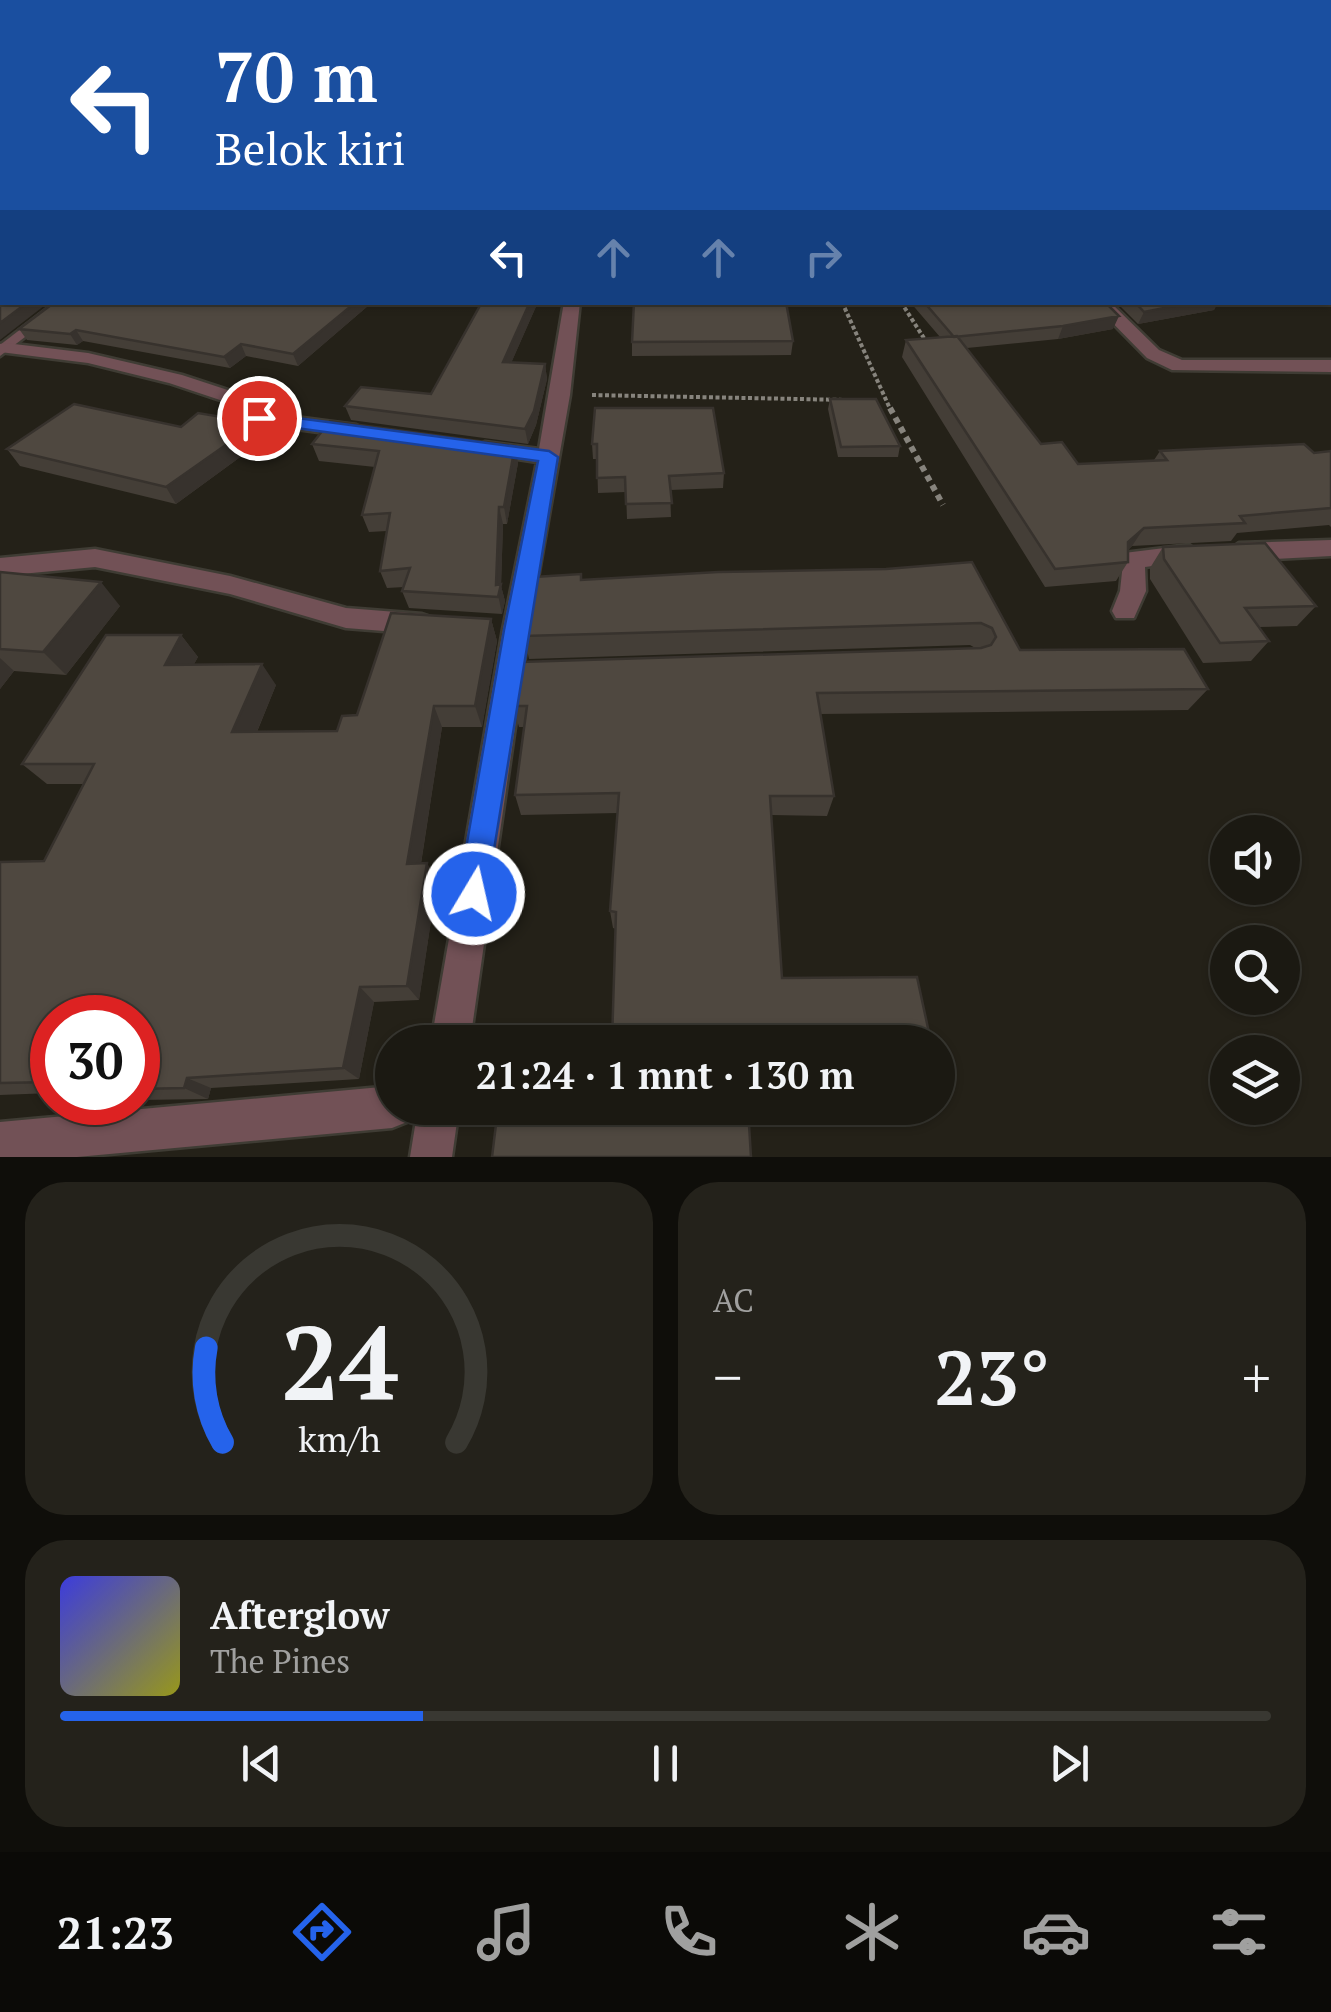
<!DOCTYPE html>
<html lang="id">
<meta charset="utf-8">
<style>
body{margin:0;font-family:"PT Serif",serif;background:#24221b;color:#f1f3f6;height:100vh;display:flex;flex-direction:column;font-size:38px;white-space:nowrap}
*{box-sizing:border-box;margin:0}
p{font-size:32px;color:#a0a09f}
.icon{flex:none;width:55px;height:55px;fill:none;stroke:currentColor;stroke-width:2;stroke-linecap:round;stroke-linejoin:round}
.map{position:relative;height:1157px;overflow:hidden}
.details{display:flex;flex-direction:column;gap:25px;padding:25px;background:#0f0e0a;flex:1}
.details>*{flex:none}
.hud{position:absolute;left:0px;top:0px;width:1332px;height:305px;box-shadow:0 2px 8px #0004,0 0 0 2px #393832;background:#1a4fa0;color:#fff;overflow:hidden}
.buttons{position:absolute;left:1210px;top:815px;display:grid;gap:20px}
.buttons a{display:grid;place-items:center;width:90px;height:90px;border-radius:50%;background:#1b1912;box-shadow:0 2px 8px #0004,0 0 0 2px #393832;font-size:50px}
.speed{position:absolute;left:30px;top:995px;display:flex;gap:20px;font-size:50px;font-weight:700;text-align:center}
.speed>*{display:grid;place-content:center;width:130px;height:130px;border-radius:50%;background:#1b1912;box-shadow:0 2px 8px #0004,0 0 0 2px #393832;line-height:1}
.speed .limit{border:15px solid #d22;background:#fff;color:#111}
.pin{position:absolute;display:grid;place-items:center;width:85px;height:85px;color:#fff;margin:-42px;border:5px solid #fff;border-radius:50%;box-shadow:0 2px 10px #0007}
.me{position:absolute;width:110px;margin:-55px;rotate:9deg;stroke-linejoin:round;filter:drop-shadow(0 0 8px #0008)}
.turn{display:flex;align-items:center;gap:35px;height:210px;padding:0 50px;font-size:45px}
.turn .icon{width:130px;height:130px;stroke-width:2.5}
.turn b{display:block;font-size:70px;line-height:85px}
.lanes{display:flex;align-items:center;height:95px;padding:0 50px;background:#0003;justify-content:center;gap:50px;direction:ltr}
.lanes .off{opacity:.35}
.big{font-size:75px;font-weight:700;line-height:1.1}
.details .widget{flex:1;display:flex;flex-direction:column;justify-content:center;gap:15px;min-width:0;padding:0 35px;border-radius:40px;background:#24221b}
.details .dial{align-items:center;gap:0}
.dial svg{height:260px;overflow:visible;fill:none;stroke:#393832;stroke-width:7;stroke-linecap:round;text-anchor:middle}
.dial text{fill:#f1f3f6;stroke:none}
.song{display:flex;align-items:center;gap:30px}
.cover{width:120px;height:120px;border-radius:15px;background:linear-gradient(135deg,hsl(240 70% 55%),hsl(60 70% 35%))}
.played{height:10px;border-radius:5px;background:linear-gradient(90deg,#2563eb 30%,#393832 30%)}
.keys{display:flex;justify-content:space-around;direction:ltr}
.heat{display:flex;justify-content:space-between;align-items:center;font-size:55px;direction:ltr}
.details .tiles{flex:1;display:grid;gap:25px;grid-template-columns:1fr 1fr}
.widget:last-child{grid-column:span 2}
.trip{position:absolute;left:375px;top:1025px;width:580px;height:100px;border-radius:50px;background:#1b1912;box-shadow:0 2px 8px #0004,0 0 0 2px #393832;font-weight:700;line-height:100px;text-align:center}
.tab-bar{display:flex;height:160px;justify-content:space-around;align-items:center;background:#0b0a07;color:#a0a09f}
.tab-bar .icon{width:70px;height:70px}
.tab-bar .selected{color:#2563eb}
.tab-bar b{font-size:45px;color:#f1f3f6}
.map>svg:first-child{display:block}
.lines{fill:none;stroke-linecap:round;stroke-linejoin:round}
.lane-casing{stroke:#3f3c34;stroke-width:5}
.street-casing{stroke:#3f3c34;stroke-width:5}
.path-far1{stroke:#87847d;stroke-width:4;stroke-dasharray:4 2.5;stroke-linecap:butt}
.path{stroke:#87847d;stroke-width:6;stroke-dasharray:6 5;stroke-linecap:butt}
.lane{fill:#725156;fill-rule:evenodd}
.street{fill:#725156;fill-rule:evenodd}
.wall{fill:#443e37}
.shaded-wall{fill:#37322d}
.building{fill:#4f4840;stroke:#37322d;stroke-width:2.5}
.route{fill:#2563eb;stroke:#184099;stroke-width:2.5}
</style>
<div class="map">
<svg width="1331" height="1157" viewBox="0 0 1331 1157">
<rect width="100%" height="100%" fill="#242118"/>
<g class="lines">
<!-- lane casing -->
<g class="lane-casing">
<path id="lane" d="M56,302h15l-71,54v-11z"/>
</g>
<!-- street casing -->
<g class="street-casing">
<path id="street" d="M564,302h16l-10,93 -41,234 -59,413h-39l72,-413 34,-167 -52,-8 -11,-6 11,-6 54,7z
M1092,302h18l49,48 23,10h149v12l-159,-2 -25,-12z
M6,343l82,10 94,22 67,22 16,16 91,12 10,6 -10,6 -97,-13 -7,-2 -17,-17 -66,-22 -81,-20 -88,-11v-8z
M1331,540v16l-92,5 -12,-9 12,-9z
M1189,545l12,9 -3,6 -53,7 1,24 -12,27h-18l-4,-7 8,-20 4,-38z
M95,549l135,27 116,32 76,6 9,3 4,7 -4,7 -9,3 -76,-6 -116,-34 -135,-27 -95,9v-18z
M392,1086v22h20l-5,14 -15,6 -315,29h-77v-35z
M418,1108h41l-7,49h-42z"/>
</g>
<!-- path-far1 -->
<path class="path-far1" d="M842,302l49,109
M901,302l26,41
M592,395l257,5"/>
<!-- path -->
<path class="path" d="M890,408l53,97"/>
<!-- lane -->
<use href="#lane" class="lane"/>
<!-- street -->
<use href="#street" class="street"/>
</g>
<!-- wall -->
<path class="wall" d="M482,302h56l-27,61 34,1 2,15 -11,46 -8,19 -177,-24 -6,-14 86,-12z
M910,302h195l8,27 -55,10 -91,9 74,96 37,20 76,-4 6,-9 154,2 17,-2v76l-2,-2 -92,8 -6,8 -99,5 -4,4v12l-12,19 -71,6 -143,-230 4,-17 34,-3z
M1116,302h102l-4,8 -76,14z
M369,305l-71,61 -52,-10 -16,12 -147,-27 -6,4 -50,-5 -8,-11z
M793,341l-2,14 -159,1v-14z
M830,399l70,47 -2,11h-60l-10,-48z
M595,408l129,65 -1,15 -53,2 1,27 -44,2 -1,-27 -28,1 -1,-34h-4l-1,-15z
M181,427l84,12 -89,65 -156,-38 -13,-17z
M312,444l203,2 3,17 -11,61h-4l-2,62 4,15 -3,13 -93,-6 -7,-17 2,-4 -17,1 -7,-17 7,-40 -18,1 -7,-17 13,-48 -56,-6z
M1163,547l153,59 -19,20 -38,1 10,14 -18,20 -48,2 -53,-84v-11z
M972,562l48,88 188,39 -20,21 -368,4 14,82 -7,20 -56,-1 11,163 149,64 -318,-114 -3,-17 8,-98 -97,2 -6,-20 9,-68h-5l-6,-21 464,-57 -7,-4 -441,14 -5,-23 58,-56 304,-11z
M0,572l120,34 -54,69 -52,-4 -14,18z
M491,619l6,22 -15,86h-40l-21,137 16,17 -18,119 -45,2 -15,77 -148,9 -3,11 -70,1v-82h-86v75l-52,2v-233l44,-1 39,-77h-36l-25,-20 159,-129 17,22 -4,7 82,21 -19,47 80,-1z"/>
<!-- shaded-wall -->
<path class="shaded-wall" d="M2,161v17l-2,1v-17z
M28,302h21l-49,38v-17z
M356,302h13v3l-71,61 -5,-12z
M530,302h8l-33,75 -2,-15z
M1194,302h24l-4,8 -76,14 6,-12z
M1119,316l-6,13 -55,10 5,-13z
M76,330l7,11 -6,4 -7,-11z
M241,344l5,12 -16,12 -6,-11z
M545,364l2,15 -11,46 -8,19 -3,-15z
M257,423l8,16 -89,65 -10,-17z
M515,446l3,17 -11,61 -3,-17z
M499,507l4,17 -2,62 4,15 -3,13 -6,-29z
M1144,528l-12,18 -16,14 12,-18z
M101,582l19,24 -54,69 -23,-23z
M491,619l6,22 -15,86 -7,-21z
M181,635l17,22 -16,29 -17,-21z
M0,658l14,13 -14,18z
M262,664l14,21 -28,68 -16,-21z
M434,706l8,21 -24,155 -11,-18z
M427,863l10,18 -18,119 -12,-14z
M360,987l14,15 -15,77 -16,-11z
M187,1078l24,10 -3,11 -24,-11z"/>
<!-- building -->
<path class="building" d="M1330,150h1l-1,100z
M0,238h2v64h26l-28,21z
M55,302h301l-63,52 -52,-10 -17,13 -148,-27 -6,4 -51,-5z
M482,302h48l-27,60 42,2 -11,47 -9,18 -180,-23 16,-19 70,7z
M634,302h152l7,39 -161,1z
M924,302h181l14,14 -56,10 -109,11z
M1135,302h59l-50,10z
M957,336l84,108 21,-2 16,22 89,-4 -7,-9 144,-7 10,9 17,-2v57l-91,8 5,7 -101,5 -16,14v20l-73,7 -149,-229z
M830,399h46l24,47 -59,1z
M74,404l107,23 17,-14 59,10 -91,64 -159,-38z
M595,408h118l11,65 -55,3 3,27 -46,1 -1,-27 -28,1v-34h-5z
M330,421l185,25 -11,61h-5l-3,78 5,-1 -3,13 -96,-6 8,-23 -30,3 10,-58 -28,2 17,-64 -67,-7z
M1265,543l51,63 -71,2 24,33 -49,2 -56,-84 -1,-12z
M972,562l48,88 164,-1 24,40 -391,4 17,103h-64l12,182 135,-1 14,65h-319l4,-130 -6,-1 9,-118 -104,2 12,-89h-14l7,-44 461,-14 10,-3 5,-8 -4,-9 -11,-5 -457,13 10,-59 47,-3v6l137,-8 168,-3z
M0,572l101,10 -58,70 -43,-3z
M391,613l100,6 -16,87h-41l-27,158 20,-1 -20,123 -47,1 -17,81 -156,10 -3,10 -46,1v-71h-86v64l-52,1v-221l44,-1 50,-97h-72l84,-129h75l-16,30 97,-1 -30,68 105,-1 5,-15 15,-1z
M498,1108h250l3,49h-259z"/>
<!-- sky -->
<linearGradient id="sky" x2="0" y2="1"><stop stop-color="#14120d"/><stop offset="0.48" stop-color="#3f4348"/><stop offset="1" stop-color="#3f4348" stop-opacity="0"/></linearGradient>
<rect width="1331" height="312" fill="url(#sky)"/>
<!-- route -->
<path class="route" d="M259,413l290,38 9,6 -73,448 -11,5 -11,-5 -5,-11 46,-264 34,-169 -285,-39 -3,-4z"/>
</svg>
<div class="buttons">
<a><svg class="icon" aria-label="sound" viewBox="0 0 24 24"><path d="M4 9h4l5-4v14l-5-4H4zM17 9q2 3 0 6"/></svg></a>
<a><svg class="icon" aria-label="search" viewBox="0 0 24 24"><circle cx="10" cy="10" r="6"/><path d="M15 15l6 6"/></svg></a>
<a><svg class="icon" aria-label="layers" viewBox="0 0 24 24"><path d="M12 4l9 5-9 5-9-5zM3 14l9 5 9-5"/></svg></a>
</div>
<div class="speed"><div class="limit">30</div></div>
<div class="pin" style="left:259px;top:418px;background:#d93025"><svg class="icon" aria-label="arrive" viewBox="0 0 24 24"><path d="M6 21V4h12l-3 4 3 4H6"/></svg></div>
<svg class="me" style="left:474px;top:894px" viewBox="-20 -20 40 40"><circle r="17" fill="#2563eb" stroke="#fff" stroke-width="3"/><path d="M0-11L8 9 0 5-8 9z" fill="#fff"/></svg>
<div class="trip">21:24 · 1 mnt · 130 m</div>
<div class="hud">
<div class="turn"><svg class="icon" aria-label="left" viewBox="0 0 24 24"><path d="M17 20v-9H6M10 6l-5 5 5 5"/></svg><div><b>70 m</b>Belok kiri</div></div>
<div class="lanes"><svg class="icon" aria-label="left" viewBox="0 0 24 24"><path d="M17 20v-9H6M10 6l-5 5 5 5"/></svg><svg class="icon off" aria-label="ahead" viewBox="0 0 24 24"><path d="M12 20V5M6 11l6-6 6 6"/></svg><svg class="icon off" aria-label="ahead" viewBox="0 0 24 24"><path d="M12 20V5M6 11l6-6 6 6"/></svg><svg class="icon off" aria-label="right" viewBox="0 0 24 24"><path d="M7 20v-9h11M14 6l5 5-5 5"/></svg></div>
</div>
</div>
<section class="details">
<div class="tiles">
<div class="widget dial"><svg viewBox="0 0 100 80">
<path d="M14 69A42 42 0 1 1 86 69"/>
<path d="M14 69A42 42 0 0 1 9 40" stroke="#2563eb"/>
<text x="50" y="56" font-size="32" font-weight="700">24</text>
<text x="50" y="72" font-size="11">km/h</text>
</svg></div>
<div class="widget"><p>AC</p>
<div class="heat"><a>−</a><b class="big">23°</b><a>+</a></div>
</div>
<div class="widget">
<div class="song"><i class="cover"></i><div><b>Afterglow</b><p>The Pines</p></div></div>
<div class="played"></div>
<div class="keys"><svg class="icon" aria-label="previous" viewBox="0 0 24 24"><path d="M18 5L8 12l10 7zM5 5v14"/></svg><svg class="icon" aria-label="pause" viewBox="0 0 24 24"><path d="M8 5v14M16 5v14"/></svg><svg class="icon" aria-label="next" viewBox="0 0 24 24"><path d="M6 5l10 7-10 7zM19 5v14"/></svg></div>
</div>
</div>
</section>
<nav class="tab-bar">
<b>21:23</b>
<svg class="icon selected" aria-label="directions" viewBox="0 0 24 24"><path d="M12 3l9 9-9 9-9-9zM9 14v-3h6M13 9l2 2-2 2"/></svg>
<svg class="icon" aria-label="music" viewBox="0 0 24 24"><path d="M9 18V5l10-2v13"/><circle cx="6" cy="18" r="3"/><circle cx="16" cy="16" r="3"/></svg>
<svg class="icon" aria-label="phone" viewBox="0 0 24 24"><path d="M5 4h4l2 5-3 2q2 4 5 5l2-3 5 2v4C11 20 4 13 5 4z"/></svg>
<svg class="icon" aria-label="climate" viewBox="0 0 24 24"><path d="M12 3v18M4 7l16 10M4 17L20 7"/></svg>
<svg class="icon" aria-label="car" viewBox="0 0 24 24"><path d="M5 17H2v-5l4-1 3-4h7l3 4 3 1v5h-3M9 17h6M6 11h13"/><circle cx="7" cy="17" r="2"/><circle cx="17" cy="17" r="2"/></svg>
<svg class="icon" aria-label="filters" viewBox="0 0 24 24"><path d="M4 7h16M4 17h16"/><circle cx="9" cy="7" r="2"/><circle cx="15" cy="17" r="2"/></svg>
</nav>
